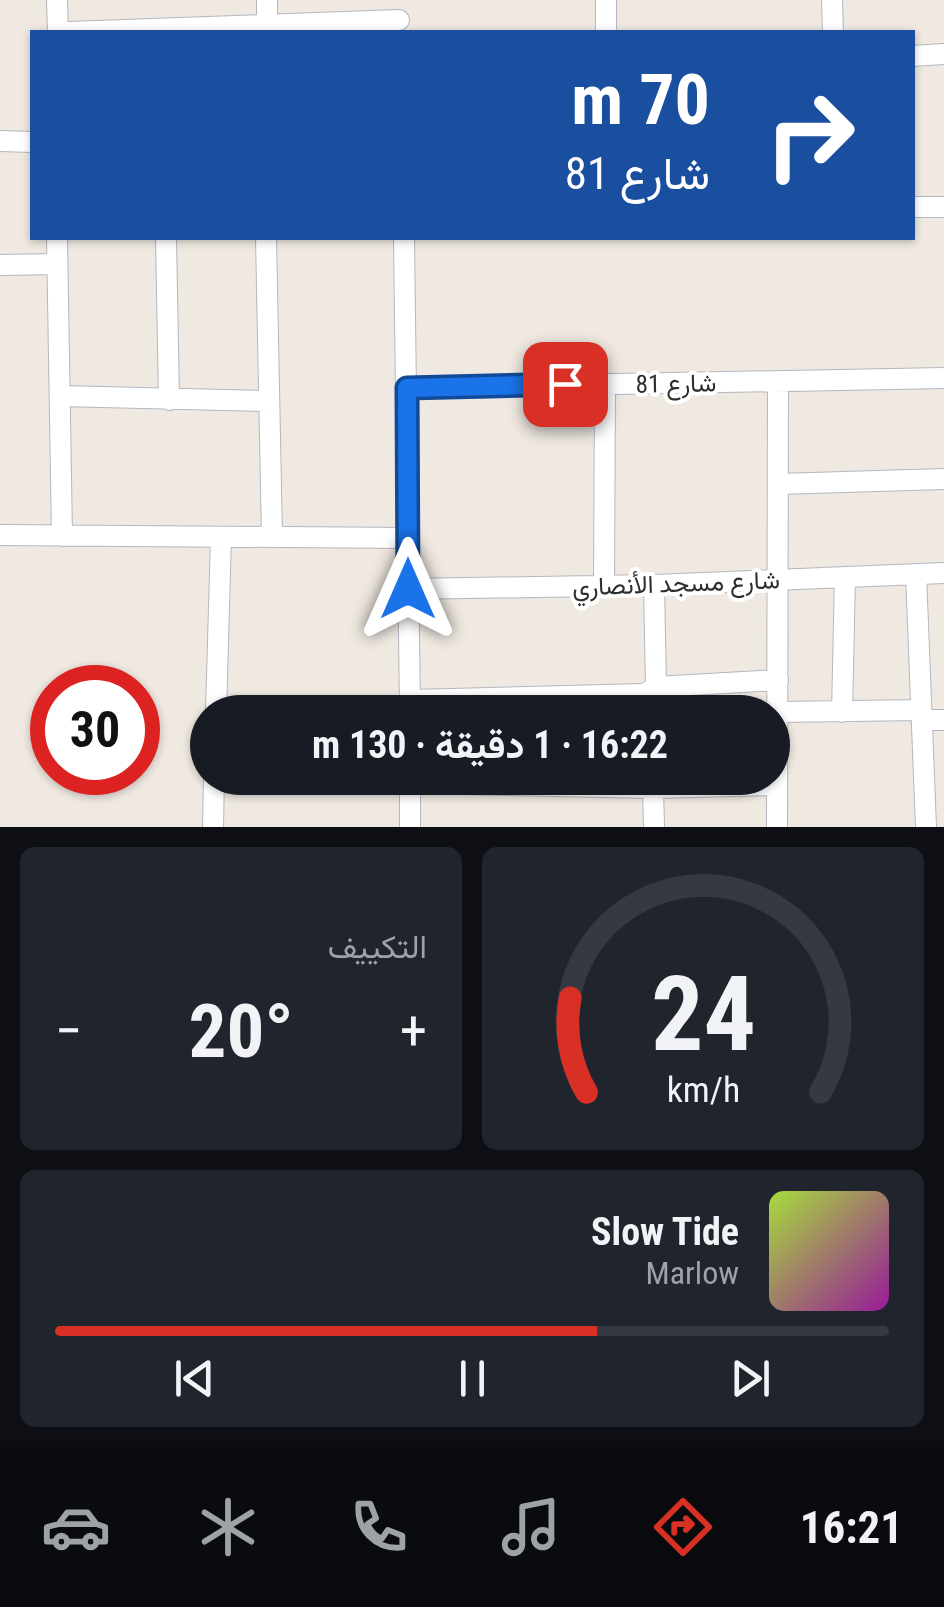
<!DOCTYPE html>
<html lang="ar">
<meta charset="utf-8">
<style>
body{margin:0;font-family:"Roboto Condensed",Vazirmatn,sans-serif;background:#20242c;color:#f1f3f6;direction:rtl;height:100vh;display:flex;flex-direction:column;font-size:38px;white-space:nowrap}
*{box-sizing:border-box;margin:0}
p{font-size:32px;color:#9ea1a6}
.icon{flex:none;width:55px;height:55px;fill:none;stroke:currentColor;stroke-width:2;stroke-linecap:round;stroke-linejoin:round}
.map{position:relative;height:827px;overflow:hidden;direction:ltr}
.panel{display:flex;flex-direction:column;gap:20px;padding:20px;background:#0d0f14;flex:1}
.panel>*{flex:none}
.top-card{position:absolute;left:30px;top:30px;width:885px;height:210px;border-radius:0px;box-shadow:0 2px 8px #0004;direction:rtl;background:#1a4fa0;color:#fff;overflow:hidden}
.speed{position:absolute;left:30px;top:665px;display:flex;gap:20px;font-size:50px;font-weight:700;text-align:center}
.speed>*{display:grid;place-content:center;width:130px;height:130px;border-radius:50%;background:#171b24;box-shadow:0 2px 8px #0004;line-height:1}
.speed .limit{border:15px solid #d22;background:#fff;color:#111}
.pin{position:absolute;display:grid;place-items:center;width:85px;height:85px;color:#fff;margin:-42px;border-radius:20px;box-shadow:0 5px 15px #0006}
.me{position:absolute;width:110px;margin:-55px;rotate:0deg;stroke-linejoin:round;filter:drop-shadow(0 0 8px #0008)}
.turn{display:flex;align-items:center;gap:35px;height:210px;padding:0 40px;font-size:45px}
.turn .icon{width:130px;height:130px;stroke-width:2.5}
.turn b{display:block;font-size:70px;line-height:85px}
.big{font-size:75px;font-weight:700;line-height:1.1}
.panel .tile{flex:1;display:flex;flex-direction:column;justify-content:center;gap:15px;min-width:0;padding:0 35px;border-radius:15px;background:#20242c}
.panel .dial{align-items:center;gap:0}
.dial svg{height:260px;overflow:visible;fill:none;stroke:#363941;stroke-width:7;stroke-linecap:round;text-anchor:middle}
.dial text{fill:#f1f3f6;stroke:none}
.song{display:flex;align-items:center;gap:30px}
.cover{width:120px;height:120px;border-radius:15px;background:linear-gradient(135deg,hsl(80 70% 55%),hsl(300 70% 35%))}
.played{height:10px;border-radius:5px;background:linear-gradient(90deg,#d93025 65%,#363941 65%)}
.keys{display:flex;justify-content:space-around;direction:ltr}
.heat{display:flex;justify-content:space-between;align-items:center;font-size:55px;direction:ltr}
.panel .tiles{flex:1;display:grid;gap:20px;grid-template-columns:1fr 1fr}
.tile:last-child{grid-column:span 2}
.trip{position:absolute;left:190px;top:695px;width:600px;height:100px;border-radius:50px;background:#171b24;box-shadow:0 2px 8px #0004;font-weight:700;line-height:100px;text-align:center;direction:rtl}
.tab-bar{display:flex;height:160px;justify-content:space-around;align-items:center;background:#090b0e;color:#9ea1a6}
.tab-bar .icon{width:70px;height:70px}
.tab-bar .current{color:#d93025}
.tab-bar b{font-size:45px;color:#f1f3f6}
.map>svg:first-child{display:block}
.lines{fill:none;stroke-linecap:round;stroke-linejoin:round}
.minor-casing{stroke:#b4b7c1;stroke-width:22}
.minor{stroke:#fff;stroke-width:20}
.route-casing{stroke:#114b97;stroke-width:25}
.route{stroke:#1a73e8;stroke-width:18}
.labels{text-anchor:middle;stroke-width:8;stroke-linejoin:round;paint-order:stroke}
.street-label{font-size:25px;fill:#2e2e2e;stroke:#fff}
</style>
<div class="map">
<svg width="944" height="827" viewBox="0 0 944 827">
<rect width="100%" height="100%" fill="#efe9e1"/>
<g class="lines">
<!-- minor casing -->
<g class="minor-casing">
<path id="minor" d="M57,0l1,32
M267,0v27
M606,0v32
M832,0l1,32
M69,32l330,-12
M912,56l32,-2
M0,141l32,1
M912,207h32
M57,238l5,298
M166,238l3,162
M266,238l6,299
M404,238l6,474
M0,265l57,-1
M407,388l537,-10
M60,396l209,5
M778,484l166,-5
M0,535l408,3
M916,574l10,253
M654,585l2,102 122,-7
M604,586l1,-202
M409,589l245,-4 290,-12
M410,700l234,-6 12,-7
M216,712l5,-175
M778,712l143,-2
M842,712l3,-135
M922,720h22
M410,778v49
M214,779l439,9 124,-3
M653,788l1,39
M213,827l1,-49
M777,827l1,-446"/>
</g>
<!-- minor -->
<use href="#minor" class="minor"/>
</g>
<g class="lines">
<!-- route casing -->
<g class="route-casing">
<path id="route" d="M408,589l-1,-201 158,-4"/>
</g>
<!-- route -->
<use href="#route" class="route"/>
</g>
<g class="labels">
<!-- street labels -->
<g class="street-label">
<text transform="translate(676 383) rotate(-1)" y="9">شارع 81</text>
<text transform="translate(676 583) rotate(-2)" y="9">شارع مسجد الأنصاري</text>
</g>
</g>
</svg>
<div class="speed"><div class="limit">30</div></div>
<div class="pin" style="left:565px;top:384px;background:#d93025"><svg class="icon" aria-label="arrive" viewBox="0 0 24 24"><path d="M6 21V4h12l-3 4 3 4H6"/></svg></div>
<svg class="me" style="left:408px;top:589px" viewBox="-20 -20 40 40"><path d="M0-17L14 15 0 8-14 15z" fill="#1a73e8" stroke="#fff" stroke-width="4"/></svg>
<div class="trip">16:22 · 1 دقيقة · 130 m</div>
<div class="top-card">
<div class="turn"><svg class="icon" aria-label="right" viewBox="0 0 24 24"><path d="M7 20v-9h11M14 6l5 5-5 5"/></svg><div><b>70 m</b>شارع 81</div></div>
</div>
</div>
<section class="panel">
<div class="tiles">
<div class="tile dial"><svg viewBox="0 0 100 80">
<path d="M14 69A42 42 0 1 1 86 69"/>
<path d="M14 69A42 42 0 0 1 9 40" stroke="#d93025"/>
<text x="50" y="56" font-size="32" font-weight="700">24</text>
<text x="50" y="72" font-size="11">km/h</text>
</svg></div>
<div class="tile"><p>التكييف</p>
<div class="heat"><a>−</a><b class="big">20°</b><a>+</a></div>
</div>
<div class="tile">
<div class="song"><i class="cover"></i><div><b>Slow Tide</b><p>Marlow</p></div></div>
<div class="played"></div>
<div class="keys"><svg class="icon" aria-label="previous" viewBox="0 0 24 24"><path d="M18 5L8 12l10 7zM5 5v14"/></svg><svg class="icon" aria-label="pause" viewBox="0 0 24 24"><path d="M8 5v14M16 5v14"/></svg><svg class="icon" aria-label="next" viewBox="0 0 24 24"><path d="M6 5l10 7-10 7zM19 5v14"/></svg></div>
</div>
</div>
</section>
<nav class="tab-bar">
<b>16:21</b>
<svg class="icon current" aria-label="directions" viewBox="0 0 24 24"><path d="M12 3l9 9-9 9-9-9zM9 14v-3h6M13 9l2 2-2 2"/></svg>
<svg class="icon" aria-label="music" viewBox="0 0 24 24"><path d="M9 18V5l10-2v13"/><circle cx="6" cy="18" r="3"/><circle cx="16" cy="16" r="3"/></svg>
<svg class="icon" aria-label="phone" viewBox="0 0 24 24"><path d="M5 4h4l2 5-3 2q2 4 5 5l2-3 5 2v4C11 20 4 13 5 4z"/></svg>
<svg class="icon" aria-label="climate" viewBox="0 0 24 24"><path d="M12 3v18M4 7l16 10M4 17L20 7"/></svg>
<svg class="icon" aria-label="car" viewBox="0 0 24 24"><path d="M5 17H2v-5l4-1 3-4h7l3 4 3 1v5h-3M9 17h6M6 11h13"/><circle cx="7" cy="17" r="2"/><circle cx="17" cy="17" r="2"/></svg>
</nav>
